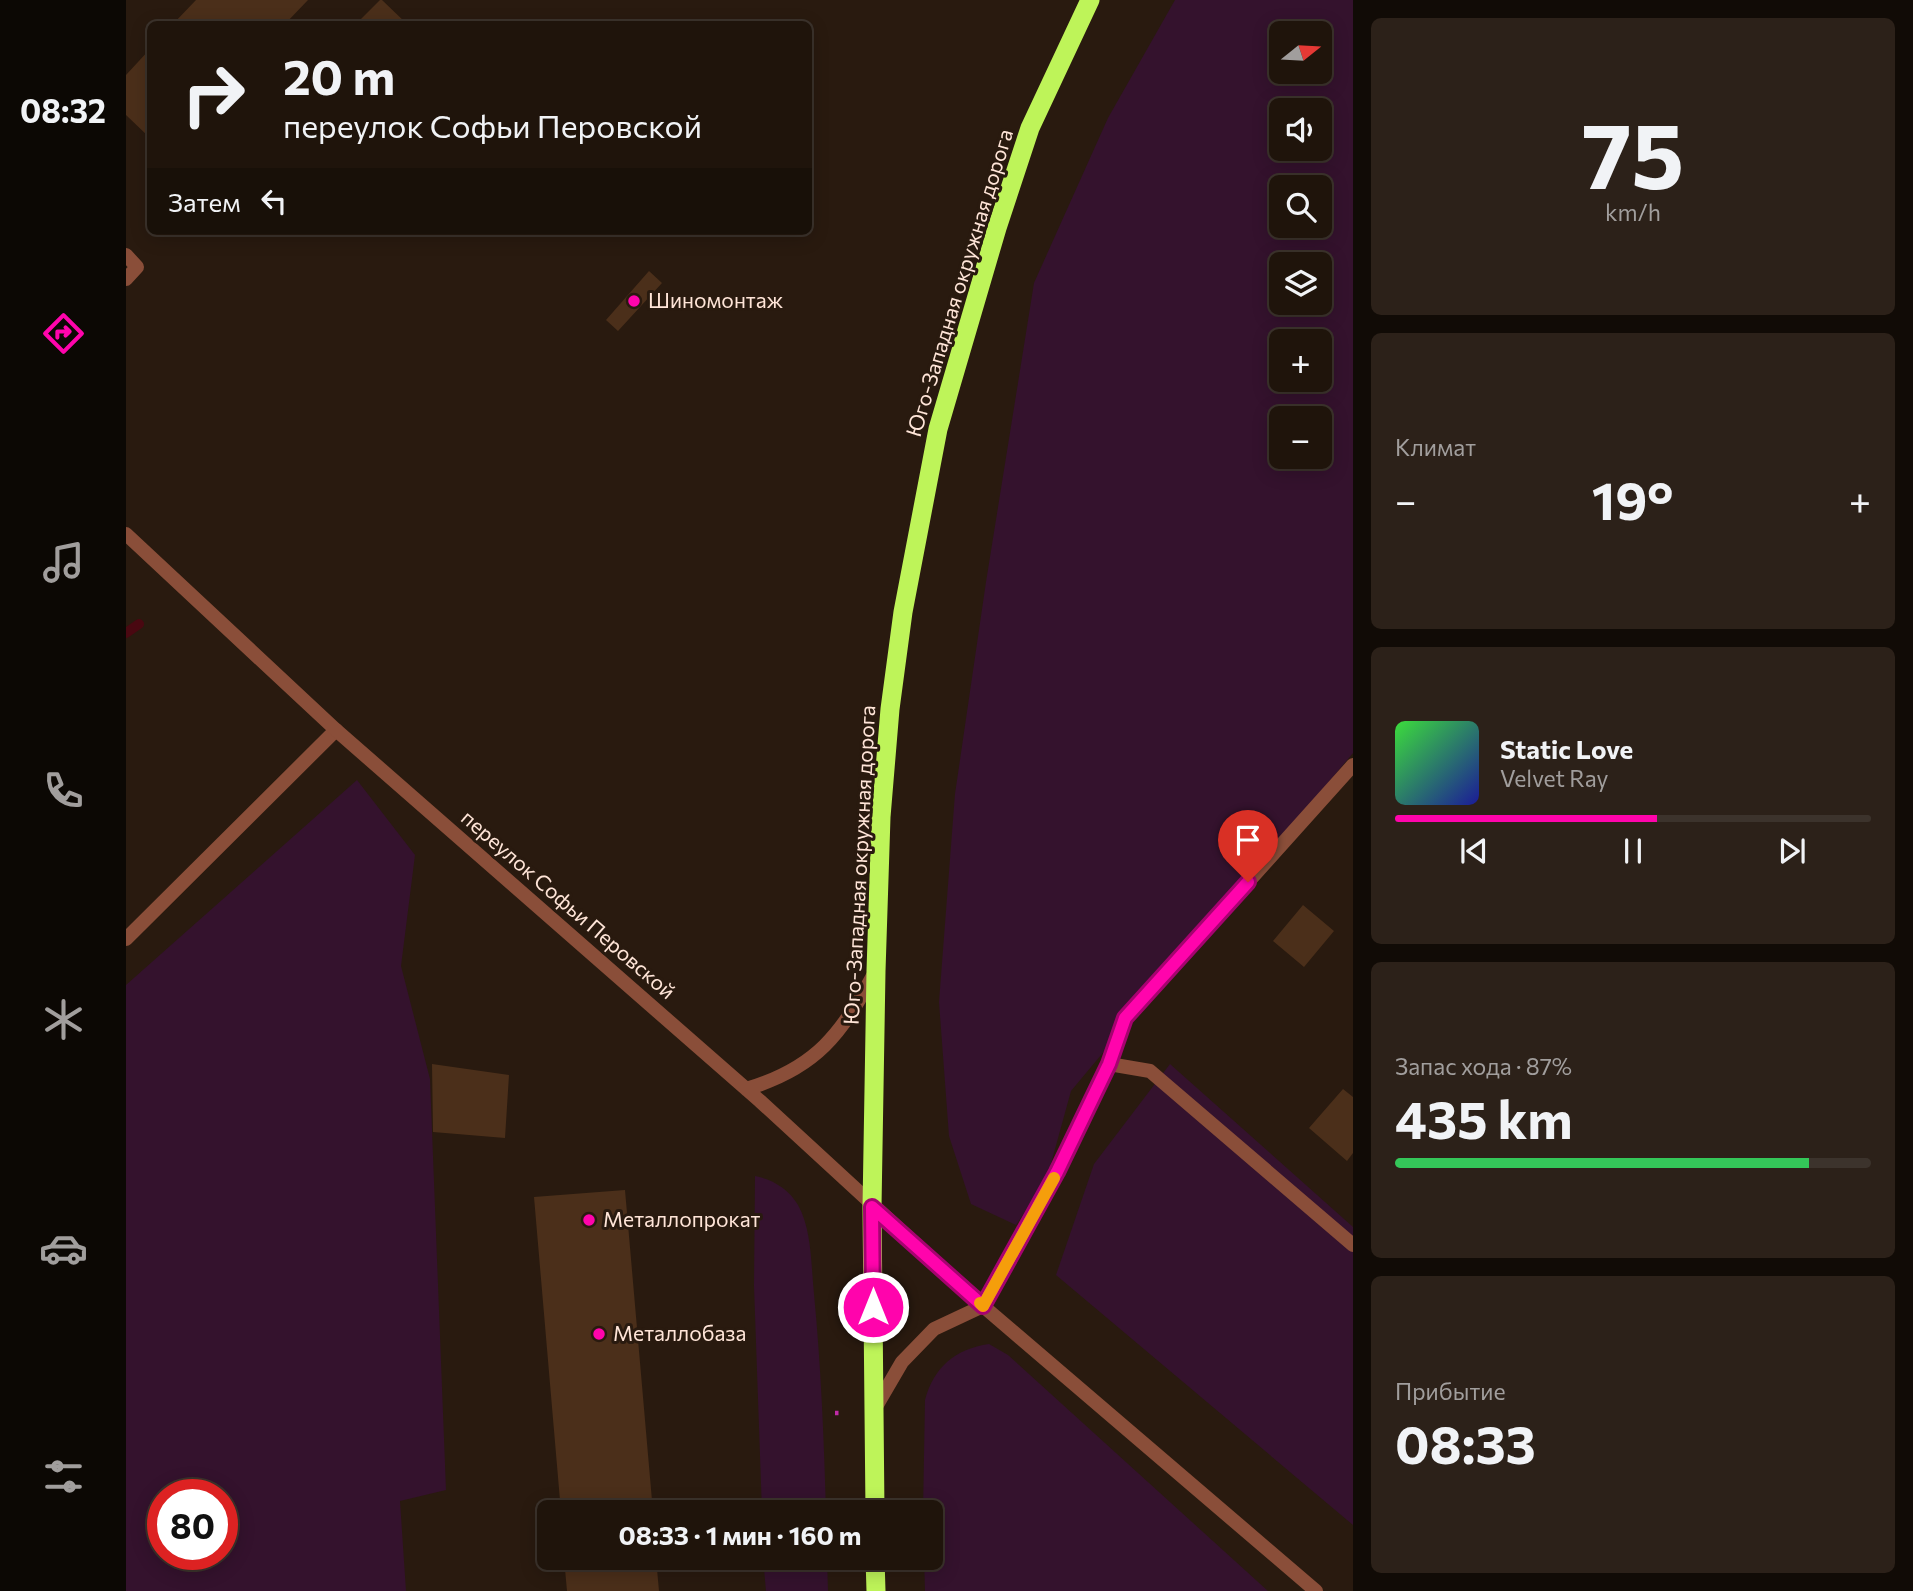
<!DOCTYPE html>
<html lang="ru">
<meta charset="utf-8">
<style>
body{margin:0;font-family:Commissioner,sans-serif;background:#2c2119;color:#f1f3f6;height:100vh;display:flex;flex-direction:column;font-size:26px;white-space:nowrap}
*{box-sizing:border-box;margin:0}
p{font-size:23px;color:#a19e9d}
.icon{flex:none;width:38px;height:38px;fill:none;stroke:currentColor;stroke-width:2;stroke-linecap:round;stroke-linejoin:round}
.map{position:relative;flex:1;overflow:hidden}
.panel{display:flex;flex-direction:column;gap:18px;padding:18px;background:#110b06;width:560px}
.panel>*{flex:none}
.banner{position:absolute;left:21px;top:21px;width:665px;height:214px;border-radius:10px;box-shadow:0 4px 18px #0003,0 0 0 2px #3c332c;background:#1f140b;color:#f1f3f6;overflow:hidden}
.needle{width:46px;rotate:72deg}
.buttons{position:absolute;left:1143px;top:21px;display:grid;gap:14px}
.buttons a{display:grid;place-items:center;width:63px;height:63px;border-radius:10px;background:#1f140b;box-shadow:0 4px 18px #0003,0 0 0 2px #3c332c;font-size:35px}
.speed{position:absolute;left:21px;top:1479px;display:flex;gap:14px;font-size:35px;font-weight:700;text-align:center}
.speed>*{display:grid;place-content:center;width:91px;height:91px;border-radius:50%;background:#1f140b;box-shadow:0 4px 18px #0003,0 0 0 2px #3c332c;line-height:1}
.speed .limit{border:10px solid #d22;background:#fff;color:#111}
.pin{position:absolute;display:grid;place-items:center;width:60px;height:60px;color:#fff;margin:-72px -30px;border-radius:50% 50% 50% 0;rotate:-45deg;box-shadow:0 0 7px #0007}
.pin .icon{rotate:45deg}
.me{position:absolute;width:77px;margin:-38px;rotate:0deg;stroke-linejoin:round;filter:drop-shadow(0 0 5px #0008)}
.turn{display:flex;align-items:center;gap:24px;height:147px;padding:0 21px;font-size:32px}
.turn .icon{width:91px;height:91px;stroke-width:2.5}
.turn b{display:block;font-size:49px;line-height:60px}
.then{display:flex;align-items:center;height:66px;padding:0 21px;background:#0003;gap:14px;font-size:26px}
.big{font-size:52px;font-weight:700;line-height:1.1}
.panel .tile{flex:1;display:flex;flex-direction:column;justify-content:center;gap:10px;min-width:0;padding:0 24px;border-radius:10px;background:#2c2119}
.panel .dial{align-items:center;gap:0}
.dial b{font-size:91px;line-height:1}
.song{display:flex;align-items:center;gap:21px}
.cover{width:84px;height:84px;border-radius:10px;background:linear-gradient(135deg,hsl(120 70% 55%),hsl(240 70% 35%))}
.played{height:7px;border-radius:4px;background:linear-gradient(90deg,#ff04ac 55%,#3c332c 55%)}
.keys{display:flex;justify-content:space-around;direction:ltr}
.heat{display:flex;justify-content:space-between;align-items:center;font-size:38px;direction:ltr}
.charge{height:10px;border-radius:5px;background:linear-gradient(90deg,#34c759 87%,#3c332c 0)}
.trip{position:absolute;left:411px;top:1500px;width:406px;height:70px;border-radius:10px;background:#1f140b;box-shadow:0 4px 18px #0003,0 0 0 2px #3c332c;font-weight:700;line-height:70px;text-align:center}
main{display:flex;flex:1;min-height:0}
.dock{display:flex;flex-direction:column;width:126px;justify-content:space-around;align-items:center;background:#0c0804;color:#a19e9d}
.dock .icon{width:49px;height:49px}
.dock .active{color:#ff04ac}
.dock b{font-size:32px;color:#f1f3f6}
.map>svg:first-child{display:block}
.green{fill:#34122d;fill-rule:evenodd}
.lines{fill:none;stroke-linecap:round;stroke-linejoin:round}
.stream{stroke:#490811;stroke-width:10}
.building{fill:#4b2f1a}
.path{stroke:#c02ba7;stroke-width:4.5;stroke-dasharray:3.5 5;stroke-linecap:butt}
.service{stroke:#8a4e39;stroke-width:14}
.minor{stroke:#8a4e39;stroke-width:14}
.trunk{stroke:#bef459;stroke-width:19}
.route-casing{stroke:#a60370;stroke-width:18}
.route{stroke:#ff04ac;stroke-width:12}
.slow{stroke:#f59e0b;stroke-width:12}
.poi-dot{fill:#ff04ac;stroke:#291a0f;stroke-width:2.5}
.labels{text-anchor:middle;stroke-width:6;stroke-linejoin:round;paint-order:stroke}
.street-label{font-size:21px;fill:#ffe5d8;stroke:#291a0f}
.poi-label{font-size:21px;fill:#ffe5d8;stroke:#291a0f;text-anchor:start}
</style>
<main>
<nav class="dock">
<b>08:32</b>
<svg class="icon active" aria-label="directions" viewBox="0 0 24 24"><path d="M12 3l9 9-9 9-9-9zM9 14v-3h6M13 9l2 2-2 2"/></svg>
<svg class="icon" aria-label="music" viewBox="0 0 24 24"><path d="M9 18V5l10-2v13"/><circle cx="6" cy="18" r="3"/><circle cx="16" cy="16" r="3"/></svg>
<svg class="icon" aria-label="phone" viewBox="0 0 24 24"><path d="M5 4h4l2 5-3 2q2 4 5 5l2-3 5 2v4C11 20 4 13 5 4z"/></svg>
<svg class="icon" aria-label="climate" viewBox="0 0 24 24"><path d="M12 3v18M4 7l16 10M4 17L20 7"/></svg>
<svg class="icon" aria-label="car" viewBox="0 0 24 24"><path d="M5 17H2v-5l4-1 3-4h7l3 4 3 1v5h-3M9 17h6M6 11h13"/><circle cx="7" cy="17" r="2"/><circle cx="17" cy="17" r="2"/></svg>
<svg class="icon" aria-label="filters" viewBox="0 0 24 24"><path d="M4 7h16M4 17h16"/><circle cx="9" cy="7" r="2"/><circle cx="15" cy="17" r="2"/></svg>
</nav>
<div class="map">
<svg width="1227" height="1591" viewBox="0 0 1227 1591">
<rect width="100%" height="100%" fill="#291a0f"/>
<!-- green -->
<path class="green" d="M1049,0h178v753l-282,338 -24,87 -31,47 -45,-21 -22,-68 -10,-134 16,-208 31,-212 48,-299 74,-165zM1155,33h39v39h-39zM1155,110h39v39h-39zM1155,187h39v39h-39zM1155,264h39v39h-39zM1155,341h39v39h-39zM1155,418h39v39h-39z
M231,780l58,75 -14,111 29,113 16,411 -46,11 6,90h-280v-606zM37,1494h59v60h-59z
M1044,1064l183,163v298l-297,-250 38,-111z
M629,1176c17,3 34,13 43,29 14,25 13,60 16,89 7,73 10,145 12,218h-64l-8,-226z
M863,1344l19,11 260,236h-343l-1,-33h7v-46h-8l2,-112c9,-33 30,-51 64,-56z
M637,1558h64l1,33h-62z"/>
<g class="lines">
<!-- stream -->
<path class="stream" d="M0,633l13,-9"/>
</g>
<!-- building -->
<path class="building" d="M70,0h112l-23,24h-112z
M254,0h2l25,24h-51z
M24,49v89l-24,-23v-40z
M523,271l13,12 -44,48 -12,-11z
M1177,905l31,26 -30,36 -31,-26z
M306,1064l77,11 -4,63 -72,-6z
M1217,1089l10,8v56l-6,8 -38,-33z
M499,1190l28,322h-92l-27,-315z
M438,1558h92l3,33h-92z"/>
<g class="lines">
<!-- path -->
<path class="path" d="M709,1413h4"/>
<!-- service -->
<path class="service" d="M0,255l11,12 -11,12
M0,939l210,-209"/>
<!-- minor -->
<path class="minor" d="M0,534l210,196 424,371 223,205 333,285
M983,1064l41,7 203,174
M620,1089c71,-21 95,-55 129,-117
M857,1306c52,-93 107,-186 142,-287l228,-254
M748,1410l28,-48 32,-33 49,-23"/>
<!-- trunk -->
<path class="trunk" d="M749,1512l-3,-305 4,-236 5,-154 9,-108 13,-97 35,-183 59,-201 33,-100 60,-128
M749,1558l1,33"/>
</g>
<g class="lines">
<!-- route casing -->
<g class="route-casing">
<path id="route" d="M747,1307l-1,-100 111,99 74,-134 52,-108 16,-46 123,-136"/>
</g>
<!-- route -->
<use href="#route" class="route"/>
<!-- slow -->
<path class="slow" d="M854,1303l3,3 71,-128"/>
</g>
<!-- markers -->
<g class="poi-dot">
<circle cx="508" cy="301" r="7"/>
<circle cx="463" cy="1220" r="7"/>
<circle cx="473" cy="1334" r="7"/>
</g>
<g class="labels">
<!-- street labels -->
<g class="street-label">
<text transform="translate(834 283) rotate(-73)" y="7">Юго-Западная окружная дорога</text>
<text transform="translate(734 865) rotate(-87)" y="7">Юго-Западная окружная дорога</text>
<text transform="translate(442 905) rotate(41)" y="7">переулок Софьи Перовской</text>
</g>
<!-- poi labels -->
<g class="poi-label">
<text x="522" y="308">Шиномонтаж</text>
<text x="477" y="1227">Металлопрокат</text>
<text x="487" y="1341">Металлобаза</text>
</g>
</g>
</svg>
<div class="buttons">
<a><svg class="needle" viewBox="-14 -14 28 28"><path d="M0-13l5 13h-10z" fill="#e53935"/><path d="M0 13l5-13h-10z" fill="#a19e9d"/></svg></a>
<a><svg class="icon" aria-label="sound" viewBox="0 0 24 24"><path d="M4 9h4l5-4v14l-5-4H4zM17 9q2 3 0 6"/></svg></a>
<a><svg class="icon" aria-label="search" viewBox="0 0 24 24"><circle cx="10" cy="10" r="6"/><path d="M15 15l6 6"/></svg></a>
<a><svg class="icon" aria-label="layers" viewBox="0 0 24 24"><path d="M12 4l9 5-9 5-9-5zM3 14l9 5 9-5"/></svg></a>
<a>+</a>
<a>−</a>
</div>
<div class="speed"><div class="limit">80</div></div>
<div class="pin" style="left:1122px;top:882px;background:#d93025"><svg class="icon" aria-label="arrive" viewBox="0 0 24 24"><path d="M6 21V4h12l-3 4 3 4H6"/></svg></div>
<svg class="me" style="left:747px;top:1307px" viewBox="-20 -20 40 40"><circle r="17" fill="#ff04ac" stroke="#fff" stroke-width="3"/><path d="M0-11L8 9 0 5-8 9z" fill="#fff"/></svg>
<div class="trip">08:33 · 1 мин · 160 m</div>
<div class="banner">
<div class="turn"><svg class="icon" aria-label="right" viewBox="0 0 24 24"><path d="M7 20v-9h11M14 6l5 5-5 5"/></svg><div><b>20 m</b>переулок Софьи Перовской</div></div>
<div class="then">Затем<svg class="icon" aria-label="left" viewBox="0 0 24 24"><path d="M17 20v-9H6M10 6l-5 5 5 5"/></svg></div>
</div>
</div>
<section class="panel">
<div class="tile dial"><b>75</b><p>km/h</p></div>
<div class="tile"><p>Климат</p>
<div class="heat"><a>−</a><b class="big">19°</b><a>+</a></div>
</div>
<div class="tile">
<div class="song"><i class="cover"></i><div><b>Static Love</b><p>Velvet Ray</p></div></div>
<div class="played"></div>
<div class="keys"><svg class="icon" aria-label="previous" viewBox="0 0 24 24"><path d="M18 5L8 12l10 7zM5 5v14"/></svg><svg class="icon" aria-label="pause" viewBox="0 0 24 24"><path d="M8 5v14M16 5v14"/></svg><svg class="icon" aria-label="next" viewBox="0 0 24 24"><path d="M6 5l10 7-10 7zM19 5v14"/></svg></div>
</div>
<div class="tile"><p>Запас хода · 87%</p><b class="big">435 km</b><div class="charge"></div></div>
<div class="tile"><p>Прибытие</p><b class="big">08:33</b></div>
</section>
</main>
